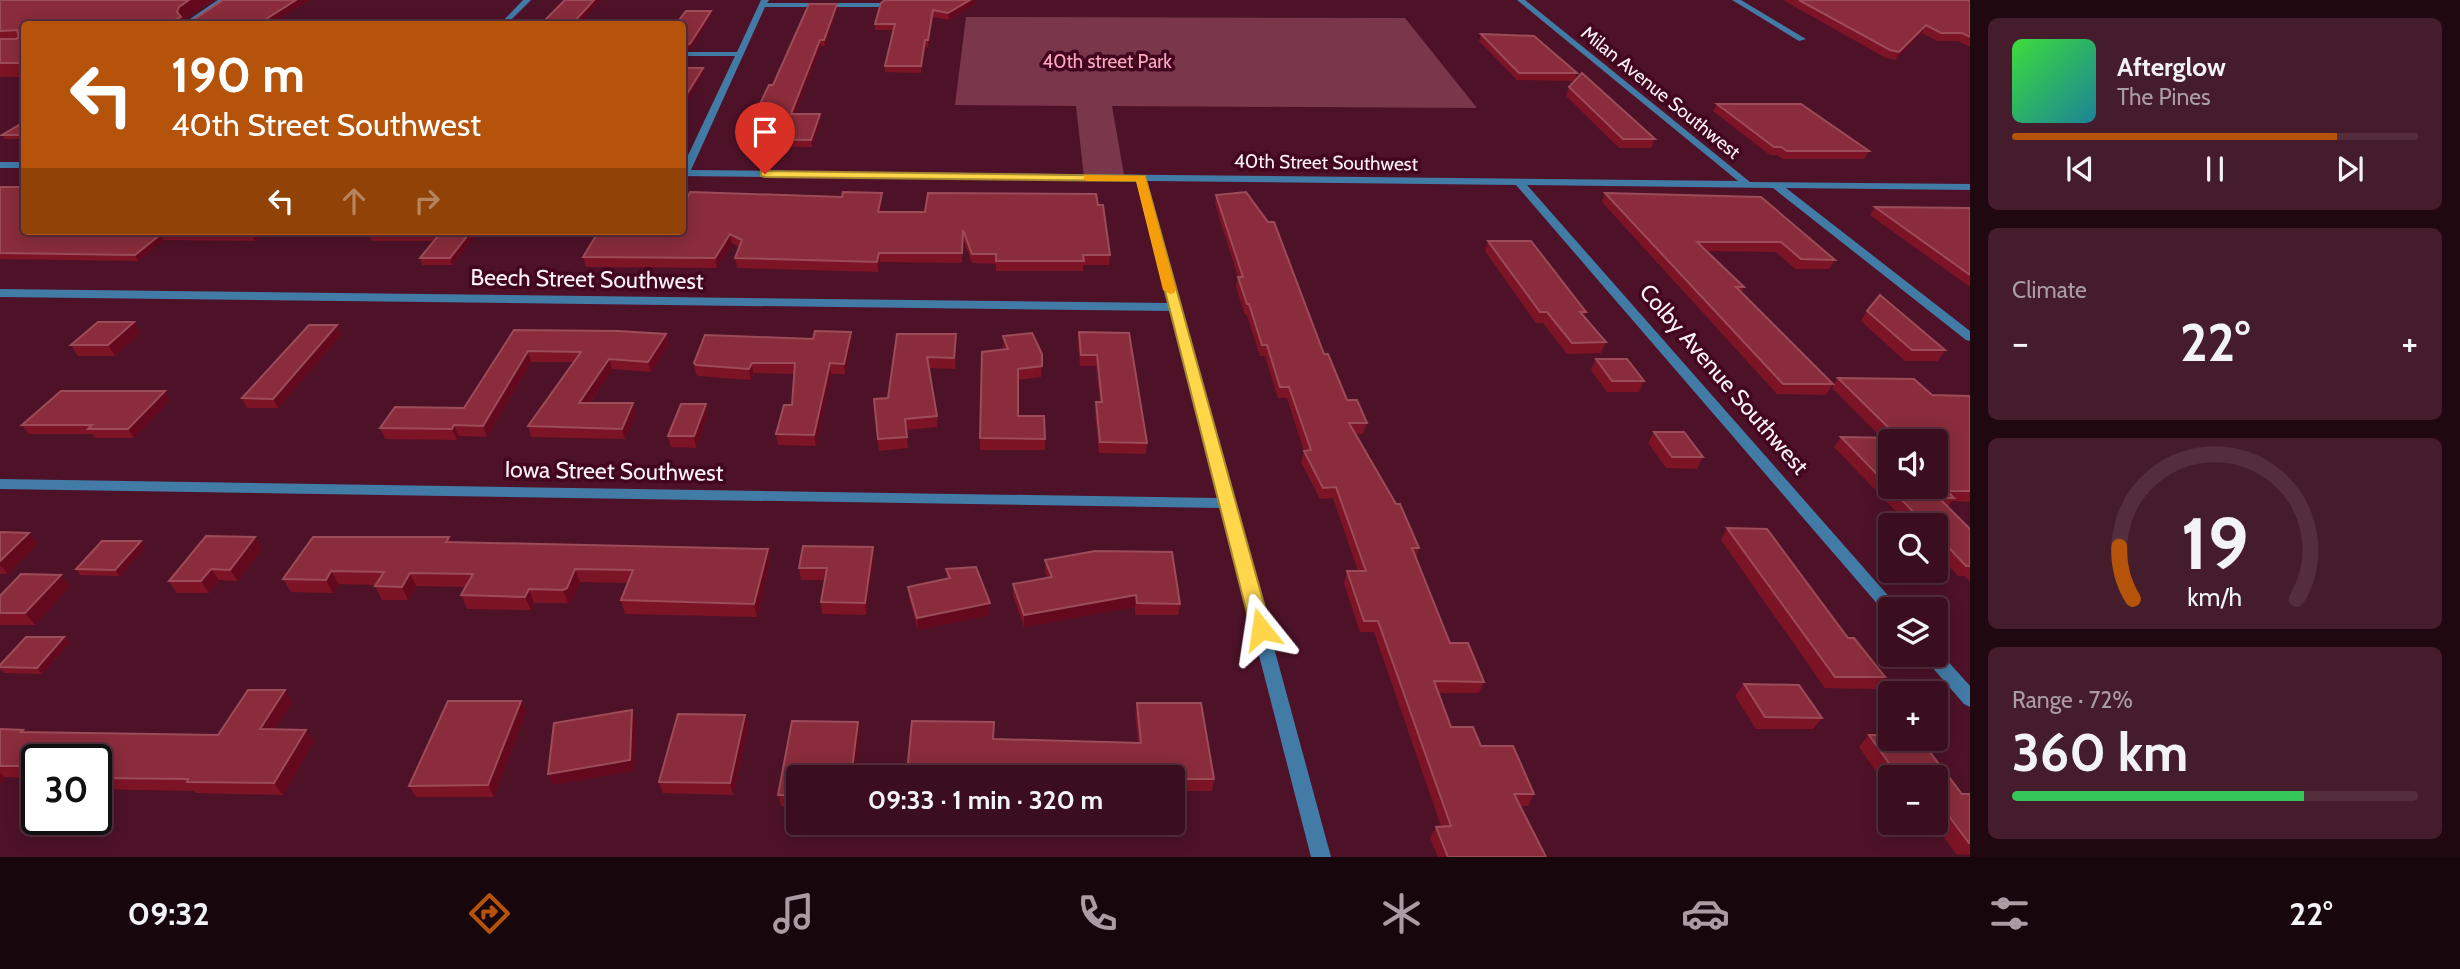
<!DOCTYPE html>
<meta charset="utf-8">
<style>
body{margin:0;font-family:Cabin,sans-serif;background:#451c2b;color:#f1f3f6;height:100vh;display:flex;flex-direction:column;font-size:26px;white-space:nowrap}
*{box-sizing:border-box;margin:0}
p{font-size:23px;color:#ab9ca4}
.icon{flex:none;width:38px;height:38px;fill:none;stroke:currentColor;stroke-width:2;stroke-linecap:round;stroke-linejoin:round}
.map{position:relative;flex:1;overflow:hidden}
.side{display:flex;flex-direction:column;gap:18px;padding:18px;background:#200810;width:490px}
.side>*{flex:none}
.banner{position:absolute;left:21px;top:21px;width:665px;height:214px;border-radius:7px;box-shadow:0 4px 18px #0003,0 0 0 2px #542e3c;background:#b45309;color:#fff;overflow:hidden}
.controls{position:absolute;left:1878px;top:429px;display:grid;gap:14px}
.controls a{display:grid;place-items:center;width:70px;height:70px;border-radius:7px;background:#3a0e1e;box-shadow:0 4px 18px #0003,0 0 0 2px #542e3c;font-size:35px}
.speed{position:absolute;left:21px;top:744px;display:flex;gap:14px;font-size:35px;font-weight:700;text-align:center}
.speed>*{display:grid;place-content:center;width:91px;height:91px;border-radius:50%;background:#3a0e1e;box-shadow:0 4px 18px #0003,0 0 0 2px #542e3c;line-height:1}
.speed .limit{border:4px solid #111;border-radius:10px;background:#fff;color:#111}
.pin{position:absolute;display:grid;place-items:center;width:60px;height:60px;color:#fff;margin:-72px -30px;border-radius:50% 50% 50% 0;rotate:-45deg;box-shadow:0 0 7px #0007}
.pin .icon{rotate:45deg}
.me{position:absolute;width:77px;margin:-38px;rotate:345deg;stroke-linejoin:round;filter:drop-shadow(0 0 5px #0008)}
.turn{display:flex;align-items:center;gap:24px;height:147px;padding:0 35px;font-size:32px}
.turn .icon{width:91px;height:91px;stroke-width:2.5}
.turn b{display:block;font-size:49px;line-height:60px}
.lanes{display:flex;align-items:center;height:66px;padding:0 35px;background:#0003;justify-content:center;gap:35px;direction:ltr}
.lanes .off{opacity:.35}
.big{font-size:52px;font-weight:700;line-height:1.1}
.side .tile{flex:1;display:flex;flex-direction:column;justify-content:center;gap:10px;min-width:0;padding:0 24px;border-radius:10px;background:#451c2b}
.side .dial{align-items:center;gap:0}
.dial svg{height:182px;overflow:visible;fill:none;stroke:#542e3c;stroke-width:7;stroke-linecap:round;text-anchor:middle}
.dial text{fill:#f1f3f6;stroke:none}
.song{display:flex;align-items:center;gap:21px}
.cover{width:84px;height:84px;border-radius:10px;background:linear-gradient(135deg,hsl(120 70% 55%),hsl(190 70% 35%))}
.played{height:7px;border-radius:4px;background:linear-gradient(90deg,#b45309 80%,#542e3c 80%)}
.keys{display:flex;justify-content:space-around;direction:ltr}
.heat{display:flex;justify-content:space-between;align-items:center;font-size:38px;direction:ltr}
.charge{height:10px;border-radius:5px;background:linear-gradient(90deg,#34c759 72%,#542e3c 0)}
.trip{position:absolute;left:786px;top:765px;width:399px;height:70px;border-radius:7px;background:#3a0e1e;box-shadow:0 4px 18px #0003,0 0 0 2px #542e3c;font-weight:700;line-height:70px;text-align:center}
.dock{display:flex;height:112px;justify-content:space-around;align-items:center;background:#17060c;color:#ab9ca4}
.dock .icon{width:49px;height:49px}
.dock .active{color:#b45309}
.dock b{font-size:32px;color:#f1f3f6}
main{display:flex;flex:1;min-height:0}
.map>svg:first-child{display:block}
.green{fill:#7a364b}
.lines{fill:none;stroke-linecap:round;stroke-linejoin:round}
.service{stroke:#417ba6;stroke-width:7}
.minor{fill:#417ba6;fill-rule:evenodd}
.wall{fill:#7d1425}
.shaded-wall{fill:#64091d}
.building{fill:#8a2c3b;stroke:#9c4b58;stroke-width:2;fill-rule:evenodd}
.route{fill:#ffd54a;stroke:#a68a30;stroke-width:2}
.slow{fill:#f59e0b}
.labels{text-anchor:middle;stroke-width:7;stroke-linejoin:round;paint-order:stroke}
.far-park-label{font-size:19px;fill:#fca9bf;stroke:#42061f}
.far-street-label{font-size:19px;fill:#fbf2f4;stroke:#42061f}
.street-label{font-size:23px;fill:#fbf2f4;stroke:#42061f}
</style>
<main>
<div class="map">
<svg width="1970" height="857" viewBox="0 0 1970 857">
<rect width="100%" height="100%" fill="#4e1228"/>
<!-- green -->
<path class="green" d="M966,17l439,1 72,90 -365,-2 12,69 -40,2 -8,-71 -121,-1z"/>
<g class="lines">
<!-- service -->
<path class="service" d="M189,24l35,-24"/>
<!-- minor -->
<path class="minor" d="M523,0h8l-24,24h-7z
M761,0h8l-2,3h112l4,2 -4,2h-114l-74,163 1047,11 -221,-181h8l225,182 220,2v6l-184,-2 184,143v10l-4,-1 -193,-152 -246,-3 373,424h-10v6l-4,-1 -370,-429 -369,-4 184,676h-20l-90,-349 -1221,-19v-10l1218,19 -48,-187 -1170,-14v-8l1168,14 -31,-122 -455,-5v-8l53,-112h-53v-4h55z
M1732,0h9l65,39 -7,2z
M0,162h24v6h-24z
M1936,648l34,38v21l-6,-3 -39,-45 -3,-5h14z"/>
</g>
<!-- wall -->
<path class="wall" d="M0,0h213l-28,19 -1,4 -160,1v53h-24z
M309,0l-39,24h-76l-2,-3z
M565,0l14,24h-34l-1,-3z
M883,0h93v3l-27,17 -16,-3 -5,30h-3l-4,26 -36,-1v-6l9,-36h-19v-6z
M1783,0h187v47l-12,-6h-21l-15,-8 -27,27 -9,-2z
M837,4v6l-12,36h-4l-26,68h25v7l-8,26 -68,-1 -1,-7 30,-54z
M1481,34l96,39 -2,8 -58,-1 -38,-39z
M1569,87l86,52 -4,9h-32l-53,-52z
M1717,104l152,47 -5,8h-81l-6,-4h-7l-57,-44z
M24,122v17h-19l-3,-4z
M0,187l24,44h242l-11,10 -91,-1 -26,21 -138,-2z
M882,193v9l-2,10h45l173,-7 12,50 -1,10h-26v6h-87v-7l-24,-1 -9,-24 -1,24 -82,-1 -2,10 -141,-4 -2,-10 4,-11 -7,-4 -15,25 -131,-1 -3,-10 259,-60z
M1605,193l156,4 74,63 -6,9h-34l-19,-17 -69,-1 37,36 -3,5 92,92 -7,11 -49,-1 -175,-192z
M1216,195l108,159 23,46 20,23 -4,11h-7l63,114 -3,10 34,85 34,39 -5,11h-41l13,34 30,19 53,48 -6,12h-8l26,51h-108l-8,-19 6,-11 5,-1 -67,-194h-14l-16,-49 3,-12h11l-25,-73 -13,1 -19,-37 3,-11 -17,-53h-9l-13,-42h-5l-13,-41h-2l-9,-28 2,-10 -23,-73z
M1875,207l95,1v79l-100,-72z
M371,231h108l-27,34h-30l-2,-7 14,-17h-63l-3,-7z
M1488,241l98,71 -2,5 22,25 -5,11 -34,1 -24,-31h-7l-51,-72z
M1867,311l78,39 -7,11h-33l-44,-40z
M134,322l6,11 -25,23h-37l-7,-11z
M337,325l4,10 -63,73h-31l-5,-10z
M514,330l152,4 2,11 -17,27 -39,-3 -22,34h43l3,11 -11,25 -94,-2 -3,-11 46,-64h-43l-44,75 -28,-1 -2,4 -72,-1 -5,-11 84,-20z
M851,332l1,10 -7,32h-14l-15,72 -38,-1 -2,-11 16,-29 2,-31 -41,-1 -2,7 -53,-4 -2,-2 -2,-11z
M1079,332l50,1 18,110 -1,11 -47,-1 -4,-40 1,-11h4l-4,-36h-16l-2,-23z
M897,334l59,11 -1,24 -26,-1 8,48v11l-31,3 2,18 -29,3 -5,-52 14,-1z
M1003,336l39,18 -1,23 -23,3v36l27,23v11h-65v-12l24,-88 -1,-3z
M1596,359l48,22 -5,11h-32l-16,-22z
M1838,378l94,17 38,1v106l-18,-1 -4,6 22,22v53l-5,-6h-7l-22,-23v-28h-27l-75,-78 7,-10 41,1 -50,-50z
M170,400l-36,38h-39l-3,-4h-63l-7,-9z
M706,404l2,11 -12,33 -25,-1 -3,-11z
M1654,432l49,25 -6,12 -31,-1 -18,-25z
M1727,528l121,110 37,39 -10,12 -50,-1 -104,-148z
M0,532l38,12 -30,30h-8z
M255,537l7,12 -24,32 -19,-1 -10,13h-32l-8,-12z
M449,537l2,6 317,6 2,13 -13,55 -132,-3 -4,-14 7,-17 -48,-1 -8,19 -4,2h-34l-3,7 -64,-1 -6,-14 5,-8 -50,-1 -8,14h-26l-7,-14 1,-1 -37,-1 -6,9 -42,-1 -8,-13z
M145,547l-25,29 -40,-1 -4,-6z
M874,559l-8,56 -44,-1 -1,-12 4,-22h-24l-2,-12z
M1045,560l135,44 -2,11h-43v-8l-111,20 -11,-32v-11l34,-7 -2,-6z
M946,569l44,46 -72,15 -9,-32 -1,-11 39,-8z
M61,575l9,11 -35,39h-35v-29z
M64,637l5,6 -27,31 -38,-1 -4,-4v-2z
M1744,684l78,34 -9,11h-57l-21,-33z
M285,690l7,12 -17,27 31,1 8,11 -31,54 -87,-2 -2,-2 -98,-2v-29h-59v18l-32,-1 -5,6v-54l23,1 3,2 192,3z
M521,701l5,11 -32,85h-78l-7,-11z
M1137,703l77,76 -2,12h-33l3,19 -2,12h-8v-45h-264l-1,-5 86,-33 145,4 -3,-29z
M745,715l3,12 -15,68 -70,-2 -4,-11z
M858,722l2,12 -62,43v29h-17l-3,-11z
M1869,735h21v3h29l43,56h8v61l-14,-1 -23,-32h3v-45h-56l-21,-30z
M1066,822h46l-1,7 -44,-1z"/>
<!-- shaded-wall -->
<path class="shaded-wall" d="M189,0h24l-28,19 -1,5h-17l10,-12 2,-5z
M296,0h13l-39,24h-5l-2,-3z
M594,0h7l-22,24h-4v-3z
M970,0h6v3l-27,17 -1,-7z
M837,4v6l-12,36 -1,-6z
M933,10v7l-5,30v-7z
M711,11v5l-20,33 -9,2v-5z
M1926,25l-4,8 -27,27 4,-8z
M820,40l1,6 -29,75 -1,-7z
M925,40v7l-4,26v-7z
M703,68l1,5 -22,37v-8z
M820,114v7l-8,26 -1,-7z
M882,193v9l-3,19 -1,-9z
M257,231h9l-11,10 -3,-6z
M471,231h8l-27,34 -2,-7z
M161,234l3,6 -26,21 -3,-6z
M730,234l2,9 -15,25 -2,-10z
M879,253l1,9 -2,10 -1,-10z
M134,322l6,11 -25,23 -7,-11z
M337,325l4,10 -63,73 -5,-9z
M851,332l1,10 -7,32 -1,-10z
M666,334l2,11 -17,27 -3,-10z
M528,351l3,11 -44,75 -4,-11z
M609,359l3,10 -30,45 -3,-11z
M752,363l1,10 -2,7 -2,-11z
M830,363l1,11 -15,72 -2,-11z
M165,391l5,9 -36,38 -6,-9z
M633,403l3,11 -11,25 -3,-10z
M706,404l2,11 -12,33 -2,-12z
M454,425l5,11 -2,4 -5,-11z
M29,533l9,11 -30,30 -8,-9v-4z
M255,537l7,12 -24,32 -8,-11z
M141,541l4,6 -25,29 -5,-6z
M873,547l1,12 -8,56 -1,-12z
M768,549l2,13 -13,55 -3,-13z
M211,569l8,11 -10,13 -8,-12z
M575,569l5,13 -8,19 -4,2 -5,-13z
M331,571l8,13 -6,9 -7,-13z
M410,573l6,13 -8,14 -6,-13z
M61,575l9,11 -35,39 -10,-12z
M529,589l5,14 -3,7 -6,-13z
M1136,595l-1,12 -111,20v-12z
M990,603v12l-72,15 -1,-12z
M64,637l5,6 -27,31 -5,-6z
M285,690l7,12 -24,38 -8,-11z
M521,701l5,11 -32,85 -6,-12z
M632,710l4,12 -2,49 -81,14 -5,-11z
M745,715l3,12 -15,68 -3,-12z
M858,722l2,12 -6,43h-3z
M306,730l8,11 -31,54 -9,-12z
M0,773l5,4 -5,6z"/>
<!-- building -->
<path class="building" d="M0,0h189l-10,7 -2,5 4,5 -14,7h-143v39h-24v-24h16l3,-2 -2,-7 -17,1z
M223,0h73l-33,21h-71z
M565,0h29l-19,21h-31z
M885,0h85l-22,13 -15,-3 -5,30h-3l-4,26h-36l10,-42h-20l6,-21z
M1799,0h169l2,1v36l-8,-4h-21l-15,-8 -27,27 -9,-2z
M809,4h28l-13,36h-4l-29,74h29l-9,26 -68,-1 26,-54h4z
M686,11h25l-21,33 -8,2v-22h-6z
M1481,34l53,2 43,37h-58z
M682,68h21l-21,34z
M1582,73l73,66h-32l-54,-52z
M1717,104h84l68,47h-82l-6,-4h-7z
M24,122v13h-22z
M0,187h24v44h233l-5,4 -91,-1 -26,21 -135,-2z
M690,192l152,5 1,-5 39,1 -4,19h47l3,-19 168,1 2,11h5l7,50h-27l1,6h-88v-7h-24l-9,-24 -1,23h-83l-2,9 -142,-4 7,-18 -12,-6 -15,24 -132,-1 16,-26h83v-30h4z
M1246,192l22,30h6l50,132h4l19,46h10l10,23h-18l47,81h4l19,44h-7l38,95h18l16,39 -50,-1 17,46h22l8,19h32l21,48h-20l32,63h-98l-12,-30 15,-1 -73,-205h-14l-17,-50h19l-30,-84 -13,1 -19,-37 7,-1 -22,-63h-9l-13,-42h-5l-13,-41h-2l-9,-27h5l-27,-82z
M1605,193l156,4 74,63 -34,-1 -20,-17h-84l47,45h-8l97,97h-50z
M1875,207l95,1v67z
M371,231h100l-21,27h-30l19,-23 -71,-1z
M1488,241h43l55,71h-6l26,30 -34,1 -25,-31h-7z
M1880,295l65,55h-33l-45,-39z
M98,322h36l-26,23h-37z
M309,325h28l-64,74 -31,-1z
M514,330l104,1 48,3 -18,28 -39,-3 -30,44h54l-11,26 -94,-3 53,-74 -53,-1 -45,75 -29,-1 -2,4 -72,-1 15,-21 69,1z
M815,331l36,1 -7,32 -14,-1 -16,72 -38,-1 8,-29h8l3,-42h-43l-3,6 -53,-4 -2,-2 11,-28 108,4z
M1079,332l50,1 18,110 -47,-1 -4,-40h6l-5,-47h-16z
M1032,333l10,21v12l-24,3v47h26l1,23 -65,-1 2,-86 26,-3 -5,-13z
M897,334h59l-2,24 -27,-1 10,59 -32,3 2,18 -29,2 -4,-40 14,-1z
M1596,359h31l17,22h-32z
M1838,378l76,1 18,16 38,1v95h-23l7,7h-15l31,31v37h-4l-30,-32v-9h-10l-85,-88 58,1zM1890,441h46v45h-46z
M61,391h104l-37,38h-40l4,-4h-70z
M681,404h25l-12,32h-26z
M1654,432h30l19,25h-31z
M1727,528l40,1 81,109h6l31,39h-50z
M0,532l29,1 -29,28z
M206,536l49,1 -25,33 -19,-1 -10,12h-32z
M313,537h136l-3,5 322,7 -14,55 -133,-4 12,-30 -58,-1 -8,19 -4,2 -34,-1 -4,8 -64,-2 12,-21 -63,-1 -8,14 -27,-1 9,-14 -53,-1 -5,9 -43,-1z
M102,541h39l-26,29 -39,-1z
M803,546l70,1 -8,56 -44,-1 6,-34h-28z
M1095,551l77,1 8,52 -43,-1 -1,-8 -112,20 -11,-31 39,-7 -7,-17z
M976,567l14,36 -73,15 -9,-31 42,-9 -4,-9z
M21,574l40,1 -36,38h-25v-17z
M26,637h38l-27,31 -37,-1v-2z
M1744,684l55,1 23,33 -57,-1z
M248,690h37l-25,39 46,1 -32,53 -87,-1 1,-3 -92,-1v-18h-59v6h-37v-37l23,1 -2,2 197,3z
M448,701h73l-33,84 -79,1z
M1137,703h64l13,76h-37l5,31h-10v-33h-148v-3l-117,-2 5,-51 82,1 -1,17 148,4z
M632,710l-2,50 -82,14 6,-51z
M678,714l67,1 -15,68 -71,-1z
M792,721l66,1 -7,55h-53v18h-20z
M1869,735h21v3h29l43,56h8v49h-1l-33,-44v-22h-17l-8,-11h-20z"/>
<!-- route -->
<path class="route" d="M761,171l384,5 126,453 -3,6 -7,2 -7,-2 -3,-6 -114,-448 -372,-4 -4,-1z"/>
<!-- slow -->
<path class="slow" d="M1084,175l61,1 31,114 -2,3 -4,1 -7,-4 -27,-109h-48l-4,-1z"/>
<g class="labels">
<!-- far-park labels -->
<g class="far-park-label">
<text x="1107" y="68">40th street Park</text>
</g>
<!-- far-street labels -->
<g class="far-street-label">
<text transform="translate(1661 92) rotate(39)" y="7">Milan Avenue Southwest</text>
<text transform="translate(1326 162) rotate(1)" y="7">40th Street Southwest</text>
</g>
<!-- street labels -->
<g class="street-label">
<text transform="translate(587 279) rotate(1)" y="8">Beech Street Southwest</text>
<text transform="translate(1724 379) rotate(49)" y="8">Colby Avenue Southwest</text>
<text transform="translate(614 471) rotate(1)" y="8">Iowa Street Southwest</text>
</g>
</g>
</svg>
<div class="controls">
<a><svg class="icon" aria-label="sound" viewBox="0 0 24 24"><path d="M4 9h4l5-4v14l-5-4H4zM17 9q2 3 0 6"/></svg></a>
<a><svg class="icon" aria-label="search" viewBox="0 0 24 24"><circle cx="10" cy="10" r="6"/><path d="M15 15l6 6"/></svg></a>
<a><svg class="icon" aria-label="layers" viewBox="0 0 24 24"><path d="M12 4l9 5-9 5-9-5zM3 14l9 5 9-5"/></svg></a>
<a>+</a>
<a>−</a>
</div>
<div class="speed"><div class="limit">30</div></div>
<div class="pin" style="left:765px;top:174px;background:#d93025"><svg class="icon" aria-label="arrive" viewBox="0 0 24 24"><path d="M6 21V4h12l-3 4 3 4H6"/></svg></div>
<svg class="me" style="left:1261px;top:629px" viewBox="-20 -20 40 40"><path d="M0-17L14 15 0 8-14 15z" fill="#ffd54a" stroke="#fff" stroke-width="4"/></svg>
<div class="trip">09:33 · 1 min · 320 m</div>
<div class="banner">
<div class="turn"><svg class="icon" aria-label="left" viewBox="0 0 24 24"><path d="M17 20v-9H6M10 6l-5 5 5 5"/></svg><div><b>190 m</b>40th Street Southwest</div></div>
<div class="lanes"><svg class="icon" aria-label="left" viewBox="0 0 24 24"><path d="M17 20v-9H6M10 6l-5 5 5 5"/></svg><svg class="icon off" aria-label="ahead" viewBox="0 0 24 24"><path d="M12 20V5M6 11l6-6 6 6"/></svg><svg class="icon off" aria-label="right" viewBox="0 0 24 24"><path d="M7 20v-9h11M14 6l5 5-5 5"/></svg></div>
</div>
</div>
<section class="side">
<div class="tile">
<div class="song"><i class="cover"></i><div><b>Afterglow</b><p>The Pines</p></div></div>
<div class="played"></div>
<div class="keys"><svg class="icon" aria-label="previous" viewBox="0 0 24 24"><path d="M18 5L8 12l10 7zM5 5v14"/></svg><svg class="icon" aria-label="pause" viewBox="0 0 24 24"><path d="M8 5v14M16 5v14"/></svg><svg class="icon" aria-label="next" viewBox="0 0 24 24"><path d="M6 5l10 7-10 7zM19 5v14"/></svg></div>
</div>
<div class="tile"><p>Climate</p>
<div class="heat"><a>−</a><b class="big">22°</b><a>+</a></div>
</div>
<div class="tile dial"><svg viewBox="0 0 100 80">
<path d="M14 69A42 42 0 1 1 86 69"/>
<path d="M14 69A42 42 0 0 1 8 46" stroke="#b45309"/>
<text x="50" y="56" font-size="32" font-weight="700">19</text>
<text x="50" y="72" font-size="11">km/h</text>
</svg></div>
<div class="tile"><p>Range · 72%</p><b class="big">360 km</b><div class="charge"></div></div>
</section>
</main>
<nav class="dock">
<b>09:32</b>
<svg class="icon active" aria-label="directions" viewBox="0 0 24 24"><path d="M12 3l9 9-9 9-9-9zM9 14v-3h6M13 9l2 2-2 2"/></svg>
<svg class="icon" aria-label="music" viewBox="0 0 24 24"><path d="M9 18V5l10-2v13"/><circle cx="6" cy="18" r="3"/><circle cx="16" cy="16" r="3"/></svg>
<svg class="icon" aria-label="phone" viewBox="0 0 24 24"><path d="M5 4h4l2 5-3 2q2 4 5 5l2-3 5 2v4C11 20 4 13 5 4z"/></svg>
<svg class="icon" aria-label="climate" viewBox="0 0 24 24"><path d="M12 3v18M4 7l16 10M4 17L20 7"/></svg>
<svg class="icon" aria-label="car" viewBox="0 0 24 24"><path d="M5 17H2v-5l4-1 3-4h7l3 4 3 1v5h-3M9 17h6M6 11h13"/><circle cx="7" cy="17" r="2"/><circle cx="17" cy="17" r="2"/></svg>
<svg class="icon" aria-label="filters" viewBox="0 0 24 24"><path d="M4 7h16M4 17h16"/><circle cx="9" cy="7" r="2"/><circle cx="15" cy="17" r="2"/></svg>
<b>22°</b>
</nav>
